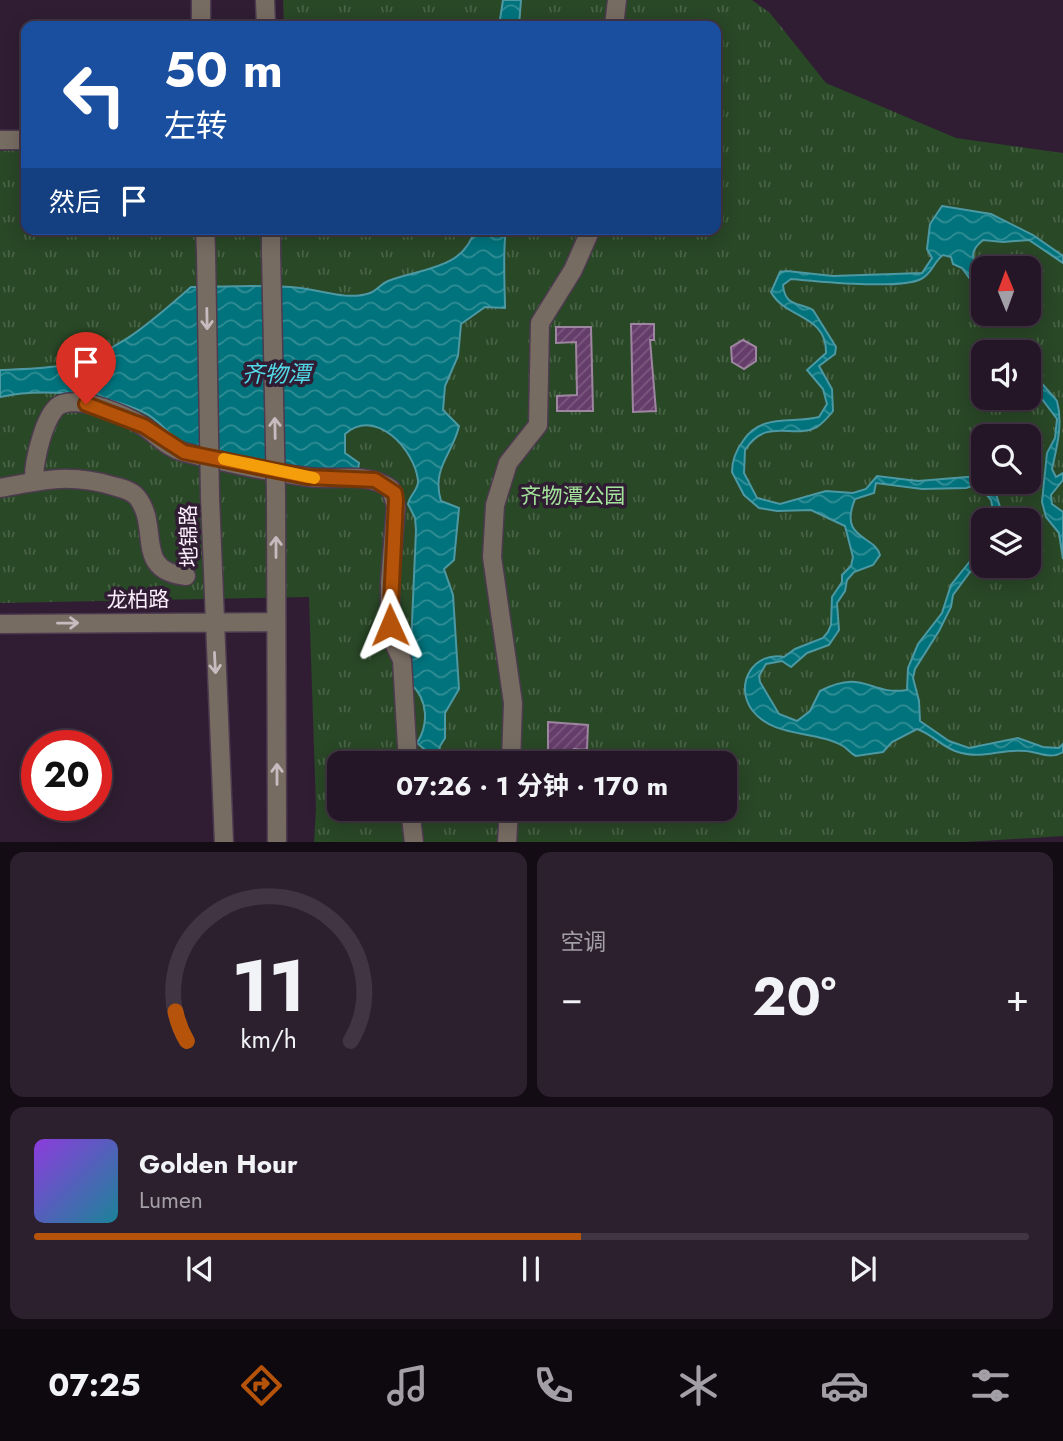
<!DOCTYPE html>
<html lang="zh">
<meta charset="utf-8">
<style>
body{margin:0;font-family:Jost,"Noto Sans SC",sans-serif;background:#2c1f2e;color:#f1f3f6;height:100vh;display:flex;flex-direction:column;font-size:26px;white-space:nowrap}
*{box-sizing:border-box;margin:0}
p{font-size:23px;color:#a39fa7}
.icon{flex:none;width:38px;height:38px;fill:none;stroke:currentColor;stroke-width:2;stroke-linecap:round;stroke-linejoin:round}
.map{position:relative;height:842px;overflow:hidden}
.details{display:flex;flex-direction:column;gap:10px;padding:10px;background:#140c15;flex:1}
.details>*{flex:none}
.hud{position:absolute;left:21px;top:21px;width:700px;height:214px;border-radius:14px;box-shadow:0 4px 18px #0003,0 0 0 2px #413543;background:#1a4fa0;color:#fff;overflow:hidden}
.needle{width:46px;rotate:359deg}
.fabs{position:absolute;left:971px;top:256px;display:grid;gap:14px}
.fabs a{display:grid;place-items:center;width:70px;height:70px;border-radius:14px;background:#241626;box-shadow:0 4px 18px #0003,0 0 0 2px #413543;font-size:35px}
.speed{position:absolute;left:21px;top:730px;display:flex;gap:14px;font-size:35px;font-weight:700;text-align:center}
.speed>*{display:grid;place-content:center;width:91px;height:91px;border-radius:50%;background:#241626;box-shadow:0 4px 18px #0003,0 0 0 2px #413543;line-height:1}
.speed .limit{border:10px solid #d22;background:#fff;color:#111}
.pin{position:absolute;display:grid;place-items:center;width:60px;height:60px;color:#fff;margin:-72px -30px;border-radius:50% 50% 50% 0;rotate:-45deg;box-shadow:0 0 7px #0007}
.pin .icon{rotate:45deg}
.me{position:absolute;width:77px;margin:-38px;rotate:359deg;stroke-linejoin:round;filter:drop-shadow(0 0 5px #0008)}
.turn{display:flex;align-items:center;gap:24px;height:147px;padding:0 28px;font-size:32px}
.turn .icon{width:91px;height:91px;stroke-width:2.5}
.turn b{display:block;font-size:49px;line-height:60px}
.then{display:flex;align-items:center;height:66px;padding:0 28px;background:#0003;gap:14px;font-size:26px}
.big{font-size:52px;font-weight:700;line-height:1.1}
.details .tile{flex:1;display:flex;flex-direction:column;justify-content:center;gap:10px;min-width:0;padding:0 24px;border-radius:14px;background:#2c1f2e}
.details .dial{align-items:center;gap:0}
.dial svg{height:182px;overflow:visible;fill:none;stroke:#413543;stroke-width:7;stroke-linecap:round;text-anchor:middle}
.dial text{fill:#f1f3f6;stroke:none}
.song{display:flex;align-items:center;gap:21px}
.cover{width:84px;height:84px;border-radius:10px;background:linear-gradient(135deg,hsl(270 70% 55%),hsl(190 70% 35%))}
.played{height:7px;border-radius:4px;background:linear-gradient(90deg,#b45309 55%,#413543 55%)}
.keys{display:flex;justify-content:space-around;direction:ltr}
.heat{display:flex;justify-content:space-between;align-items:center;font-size:38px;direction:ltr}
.details .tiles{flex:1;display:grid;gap:10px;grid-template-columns:1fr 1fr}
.tile:last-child{grid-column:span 2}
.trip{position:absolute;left:327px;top:751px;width:410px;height:70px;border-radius:14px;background:#241626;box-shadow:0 4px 18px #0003,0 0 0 2px #413543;font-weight:700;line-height:70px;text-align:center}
.tabs{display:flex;height:112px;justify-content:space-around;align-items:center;background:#0e090f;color:#a39fa7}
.tabs .icon{width:49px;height:49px}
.tabs .active{color:#b45309}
.tabs b{font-size:32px;color:#f1f3f6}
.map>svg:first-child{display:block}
.park{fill:url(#park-tufts);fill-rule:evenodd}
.water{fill:url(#water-waves);stroke:#4c98a3;stroke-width:2}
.building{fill:url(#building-hatch);stroke:#9e86a1;stroke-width:2}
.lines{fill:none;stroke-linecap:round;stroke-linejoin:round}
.minor-casing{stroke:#4d3a4f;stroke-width:21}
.minor{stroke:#776c62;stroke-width:18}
.minor-bridge-casing{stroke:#4d3a4f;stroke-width:21;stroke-linecap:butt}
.minor-bridge{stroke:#776c62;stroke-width:18}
.oneway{stroke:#c7bbbf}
.route-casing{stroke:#753606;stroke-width:18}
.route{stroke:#b45309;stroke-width:12}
.slow{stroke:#f59e0b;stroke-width:12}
.labels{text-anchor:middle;stroke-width:7;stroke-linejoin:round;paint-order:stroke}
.park-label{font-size:21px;fill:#a3e39b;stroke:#301d33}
.street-label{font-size:21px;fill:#fceffd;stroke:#301d33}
.water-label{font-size:23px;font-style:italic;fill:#52d9e7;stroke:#301d33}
</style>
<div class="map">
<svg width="1063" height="843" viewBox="0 0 1063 843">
<defs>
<pattern id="park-tufts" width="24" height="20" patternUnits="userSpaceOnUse" patternTransform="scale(1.75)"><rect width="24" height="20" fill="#294826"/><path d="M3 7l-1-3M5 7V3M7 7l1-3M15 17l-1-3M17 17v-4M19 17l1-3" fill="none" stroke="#496346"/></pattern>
<pattern id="water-waves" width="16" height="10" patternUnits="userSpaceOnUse" patternTransform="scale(1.75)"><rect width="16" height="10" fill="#00737c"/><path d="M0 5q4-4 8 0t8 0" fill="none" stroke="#338e96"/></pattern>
<pattern id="building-hatch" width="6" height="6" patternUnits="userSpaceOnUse" patternTransform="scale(1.75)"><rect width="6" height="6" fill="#653d6a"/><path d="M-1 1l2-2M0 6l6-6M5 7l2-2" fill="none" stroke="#7c5980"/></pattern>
</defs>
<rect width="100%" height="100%" fill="#301d33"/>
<!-- park -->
<path class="park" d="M283,0h469l18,13 56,70 130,55 107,15v683l-114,7 -635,-1 2,-34 -7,-211 -309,6v-452l26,-1v79h690v-203h-432zM984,268h45v45h-45zM984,352h45v45h-45zM984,436h45v45h-45zM984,520h45v45h-45zM340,763h384v45h-384z"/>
<!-- water -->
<path class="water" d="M503,0h18l-2,26h-20z
M942,206l49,8 42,21 30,21v7l-34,-23 -26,2 -20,-2c-21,17 -3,24 1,40 1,5 -1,12 -1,17l-21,-29 -9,-4 -2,-7 -8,-2c-9,6 -11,19 -22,24 -21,11 -105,2 -130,0l-8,6c2,22 16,17 30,25l23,37 -1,7 -16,12 13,23 1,22c-4,5 -10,12 -16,16 -24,13 -50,-11 -72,23l-1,23 13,25 23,6 46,-13 27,2 13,-4 11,-13 41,5 61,-5 4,1 1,4h8l12,39h-9l-4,-20 -13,-16 -12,4 -44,1 -46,-6 -2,10 -19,6c-17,41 20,36 25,56l-7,10 -19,7 -7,8 -2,11 -8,12 2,27 -10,15 -22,8 -16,14 -9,-6 -16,3 -7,12 1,6 19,32 18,7 13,-10 10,-20c45,-23 49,5 87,-1l1,-22 10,-24 24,-31 9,-28 32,-40v19l-6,7 -7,1 -17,23 -2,12 -12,24 -24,38 -2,9 6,23 1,20 29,20 20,7 49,-10 25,9 16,1 4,-4v8c-13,8 -24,0 -37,-1 -27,-3 -43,10 -71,0 -14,-5 -23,-17 -38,-22l-25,13 -9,10 -27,4c-6,-3 -8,-7 -13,-10 -28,-16 -70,-8 -91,-36 -19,-27 3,-59 32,-53l11,-8 28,-11 5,-6 3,-7 1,-28 10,-15v-7l9,-9 2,-9 -8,-31 -34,-16 -34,1 -18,-3 -15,-13 -12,-23c0,-11 5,-23 11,-31 18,-28 48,-17 76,-24l8,-13 -4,-15 -16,-19 19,-17c1,-39 -41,-34 -55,-61l9,-20 7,-1 46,5 89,-3 10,-15 -5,-9 3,-25z
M475,229h32c-5,9 -2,64 -2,79l-20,-1 -24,17 -3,32 -13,30 -2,24 16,16c-6,28 -28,42 -18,75l18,7 -5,52 -10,9 9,26 6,94 -14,24v25l-5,8 -3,17h-8v-10l-12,-10c12,-19 11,-43 -6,-59l-1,-15 6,-139 -1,-12 -7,-14c2,-10 11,-14 10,-24 -4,-31 -42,-73 -73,-46v19l14,10 -1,7h-45l-123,-22c-19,-9 -29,-28 -47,-36 -40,-19 -101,-24 -143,-15v-27c21,-1 44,-1 64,-5 52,-10 89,-45 127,-78 36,0 73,-3 109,1 21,2 48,13 70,5 6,-2 11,-9 18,-12 33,-13 76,-11 87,-52z
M1029,367c8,13 19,22 28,34 6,22 0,46 -5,68l4,8 7,-4v7l-12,15 1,9 11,8v47l-4,-26 -13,-16 -4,-15 5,-49 8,-15 2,-19 -24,-32z"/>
<!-- building -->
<path class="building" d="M631,324h23v16h-4l6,71 -23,1z
M556,327h35l2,84h-36v-15l20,-1 -1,-53 -20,1z
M743,340l13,7v14l-12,8 -12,-7 -1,-15z
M548,722l40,3 -1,25 -13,-1 -1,14 -25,-1z"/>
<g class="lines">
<!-- minor casing -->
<g class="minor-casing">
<path id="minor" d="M201,0v26
M265,0l1,26
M614,26l3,-26
M0,140h26
M205,229l1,22
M271,229v22
M34,481c-1,-17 11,-72 28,-77 22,-7 62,10 81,22 13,8 24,22 40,26 40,10 84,20 125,25 29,4 59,-6 83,12l5,17 -6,76v43l2,14 10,21 6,103
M0,488c42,-8 70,-15 113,-2 8,2 18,4 24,11 24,30 -4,74 49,79
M276,496l1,347
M210,497l14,346
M0,624l276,-2
M511,763l2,-60 -21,-146 3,-52 13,-42 30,-38 2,-102 33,-53 18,-41
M410,808l4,35
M507,843l2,-35"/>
</g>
<!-- minor -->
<use href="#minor" class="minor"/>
<!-- minor-bridge casing -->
<g class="minor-bridge-casing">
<path id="minor-bridge" d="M206,251l4,246
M271,251l5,245"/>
</g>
<!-- minor-bridge -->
<use href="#minor-bridge" class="minor-bridge"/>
</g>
<!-- one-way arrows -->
<defs><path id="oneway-shaft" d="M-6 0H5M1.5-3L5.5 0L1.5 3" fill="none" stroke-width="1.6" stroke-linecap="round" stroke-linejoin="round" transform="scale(1.75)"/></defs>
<g class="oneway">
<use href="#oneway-shaft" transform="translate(207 319) rotate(89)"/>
<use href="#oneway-shaft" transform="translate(275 428) rotate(-91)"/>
<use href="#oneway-shaft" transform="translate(276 547) rotate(-90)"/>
<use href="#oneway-shaft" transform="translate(68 623) rotate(-1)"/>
<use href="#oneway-shaft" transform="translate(215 663) rotate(87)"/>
<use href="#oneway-shaft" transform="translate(277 774) rotate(-90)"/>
</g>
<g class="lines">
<!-- route casing -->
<g class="route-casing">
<path id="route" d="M86,404l58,22 40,26 123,25 68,3 20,13 1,7 -6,125"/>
</g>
<!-- route -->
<use href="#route" class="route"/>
<!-- slow -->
<path class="slow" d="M224,459l90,19"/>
</g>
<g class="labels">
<!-- park labels -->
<g class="park-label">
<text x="573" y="503">齐物潭公园</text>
</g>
<!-- street labels -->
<g class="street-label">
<text transform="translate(189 536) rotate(-91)" y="7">地锦路</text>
<text transform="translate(138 600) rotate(-1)" y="7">龙柏路</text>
</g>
<!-- water labels -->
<g class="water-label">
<text x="276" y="382">齐物潭</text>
</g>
</g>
</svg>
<div class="fabs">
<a><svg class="needle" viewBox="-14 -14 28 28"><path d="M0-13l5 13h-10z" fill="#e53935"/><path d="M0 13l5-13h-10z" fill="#a39fa7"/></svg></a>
<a><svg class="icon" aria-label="sound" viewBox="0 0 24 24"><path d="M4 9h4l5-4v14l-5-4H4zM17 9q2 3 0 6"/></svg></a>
<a><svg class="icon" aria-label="search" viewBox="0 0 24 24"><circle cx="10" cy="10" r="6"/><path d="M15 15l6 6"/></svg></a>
<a><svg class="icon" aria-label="layers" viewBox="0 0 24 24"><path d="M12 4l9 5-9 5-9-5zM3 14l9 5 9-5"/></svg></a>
</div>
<div class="speed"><div class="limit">20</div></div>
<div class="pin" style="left:86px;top:404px;background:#d93025"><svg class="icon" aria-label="arrive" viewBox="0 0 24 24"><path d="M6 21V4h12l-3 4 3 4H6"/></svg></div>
<svg class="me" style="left:390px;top:625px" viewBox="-20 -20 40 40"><path d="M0-17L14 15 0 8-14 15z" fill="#b45309" stroke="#fff" stroke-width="4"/></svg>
<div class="trip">07:26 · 1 分钟 · 170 m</div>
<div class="hud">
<div class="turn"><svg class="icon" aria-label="left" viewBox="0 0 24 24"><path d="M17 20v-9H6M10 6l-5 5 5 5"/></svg><div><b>50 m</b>左转</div></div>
<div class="then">然后<svg class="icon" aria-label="arrive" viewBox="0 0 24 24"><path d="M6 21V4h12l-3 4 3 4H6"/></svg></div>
</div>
</div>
<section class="details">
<div class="tiles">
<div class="tile dial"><svg viewBox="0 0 100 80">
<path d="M14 69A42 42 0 1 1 86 69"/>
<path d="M14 69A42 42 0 0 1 9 56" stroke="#b45309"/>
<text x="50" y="56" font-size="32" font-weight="700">11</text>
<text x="50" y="72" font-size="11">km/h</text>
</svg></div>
<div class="tile"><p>空调</p>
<div class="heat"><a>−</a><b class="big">20°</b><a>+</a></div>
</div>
<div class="tile">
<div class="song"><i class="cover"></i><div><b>Golden Hour</b><p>Lumen</p></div></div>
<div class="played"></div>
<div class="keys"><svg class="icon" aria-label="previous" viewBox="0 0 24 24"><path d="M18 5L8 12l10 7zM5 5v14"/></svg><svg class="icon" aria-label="pause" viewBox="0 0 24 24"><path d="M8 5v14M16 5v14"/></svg><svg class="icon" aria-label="next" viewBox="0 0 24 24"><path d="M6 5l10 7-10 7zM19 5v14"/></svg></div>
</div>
</div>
</section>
<nav class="tabs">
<b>07:25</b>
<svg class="icon active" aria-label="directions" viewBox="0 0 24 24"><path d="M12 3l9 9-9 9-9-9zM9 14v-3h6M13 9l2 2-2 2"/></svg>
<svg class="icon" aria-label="music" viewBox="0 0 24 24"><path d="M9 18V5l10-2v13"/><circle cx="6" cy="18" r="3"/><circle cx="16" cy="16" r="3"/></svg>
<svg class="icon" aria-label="phone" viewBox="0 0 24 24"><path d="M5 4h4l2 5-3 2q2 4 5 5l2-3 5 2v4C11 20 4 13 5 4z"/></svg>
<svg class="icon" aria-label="climate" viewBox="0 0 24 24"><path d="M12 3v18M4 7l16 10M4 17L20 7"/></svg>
<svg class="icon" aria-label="car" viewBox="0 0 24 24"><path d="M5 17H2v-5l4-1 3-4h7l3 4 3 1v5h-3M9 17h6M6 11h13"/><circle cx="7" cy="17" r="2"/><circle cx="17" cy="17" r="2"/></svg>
<svg class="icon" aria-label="filters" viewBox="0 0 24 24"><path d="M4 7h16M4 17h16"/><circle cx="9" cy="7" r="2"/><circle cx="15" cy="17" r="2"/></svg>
</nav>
